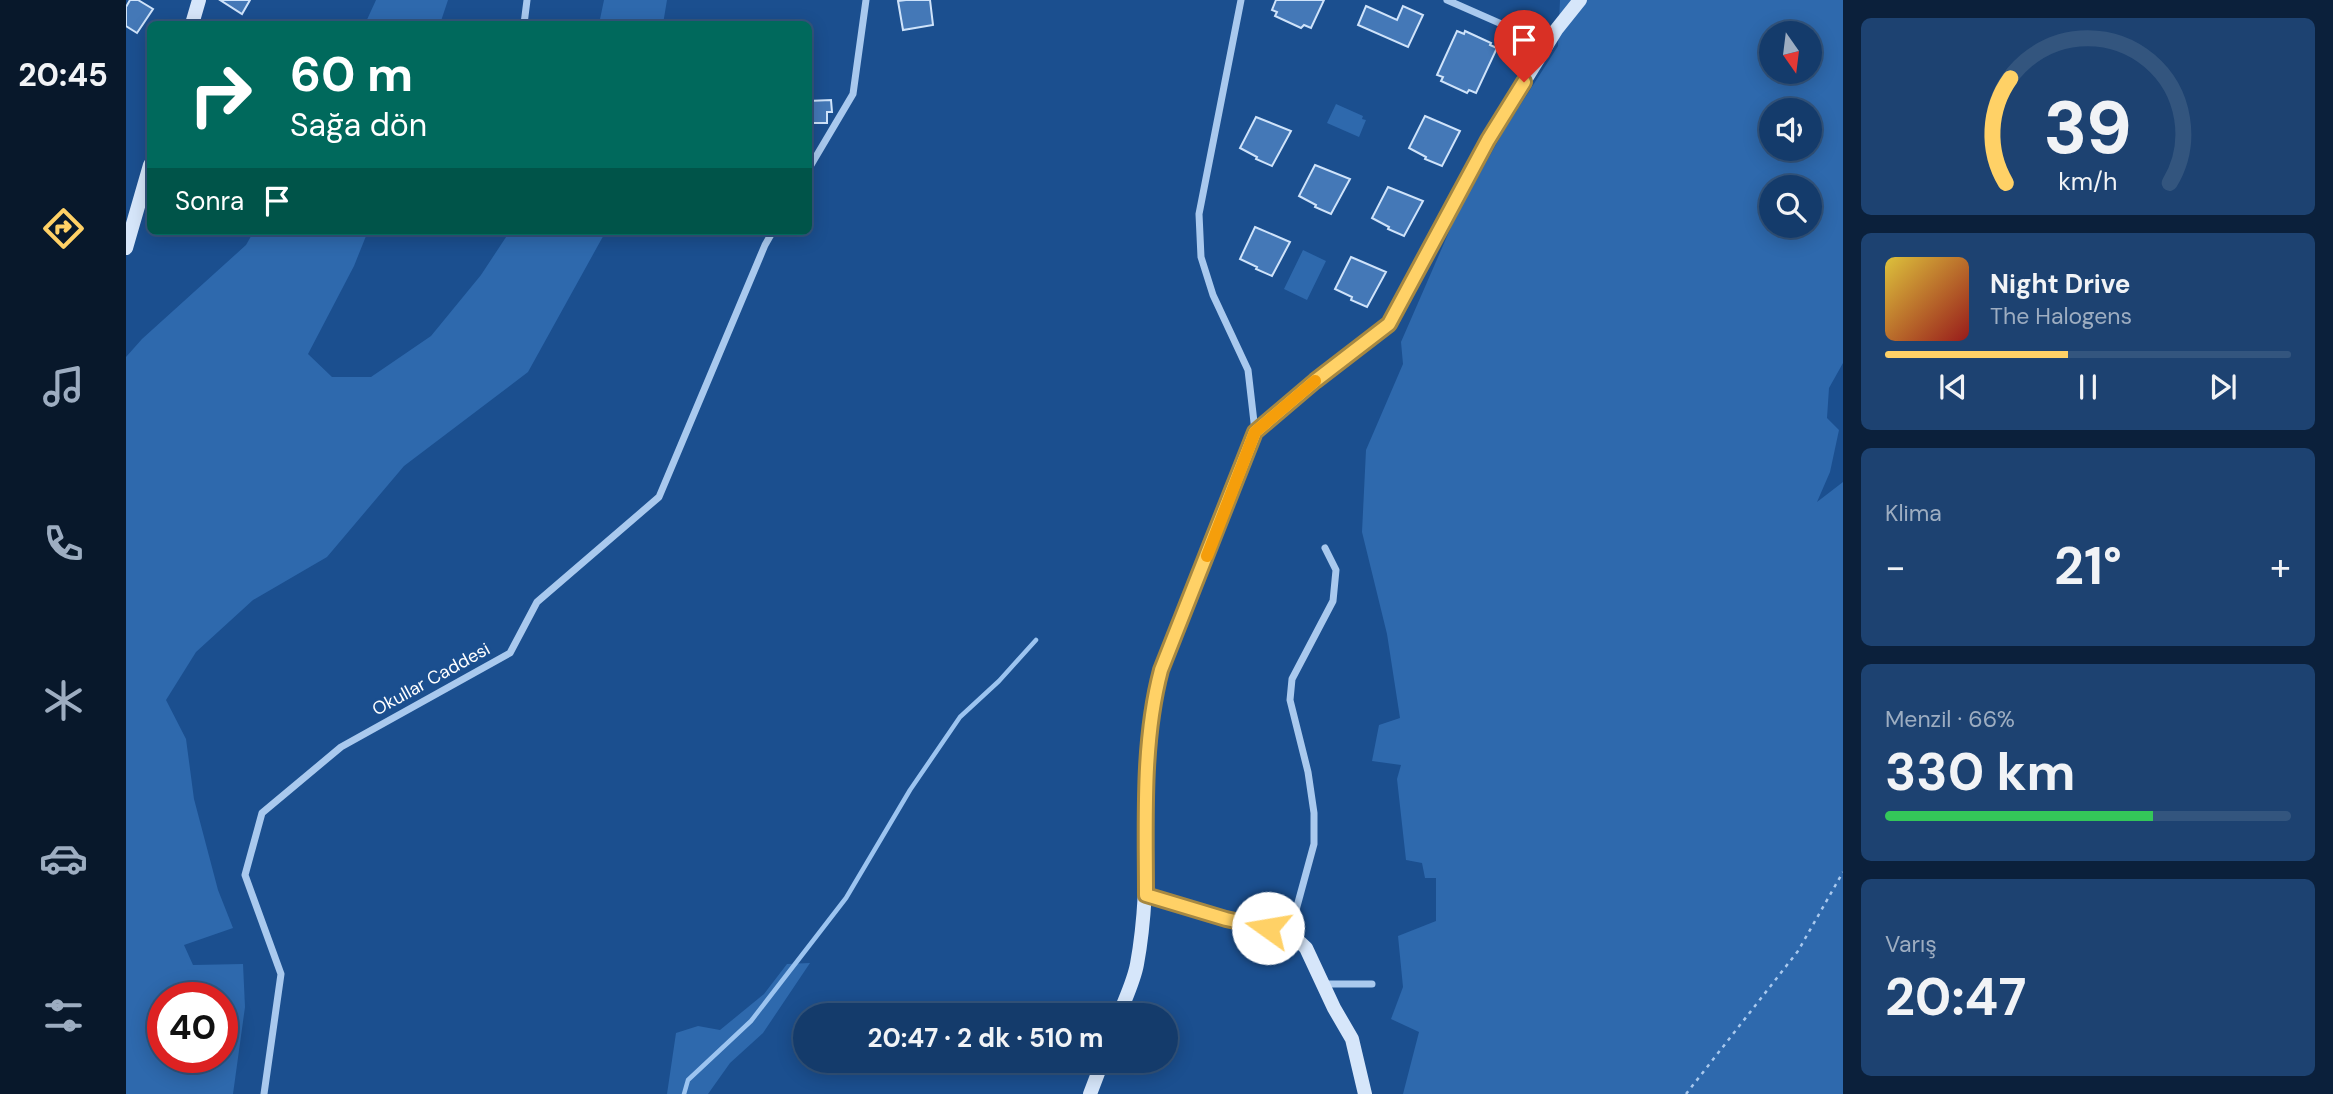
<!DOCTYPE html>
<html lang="tr">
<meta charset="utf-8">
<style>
body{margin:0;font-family:"DM Sans",sans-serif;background:#1d4271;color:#f1f3f6;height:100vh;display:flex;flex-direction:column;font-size:26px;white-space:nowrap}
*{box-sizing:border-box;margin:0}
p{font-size:23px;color:#9dadc1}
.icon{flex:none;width:38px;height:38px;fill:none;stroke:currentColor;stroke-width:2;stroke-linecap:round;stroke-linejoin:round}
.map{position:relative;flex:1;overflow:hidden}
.drawer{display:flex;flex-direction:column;gap:18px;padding:18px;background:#0b203b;width:490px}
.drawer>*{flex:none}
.banner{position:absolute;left:21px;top:21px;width:665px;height:214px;border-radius:10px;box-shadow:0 4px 18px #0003,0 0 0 2px #33557e;background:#00695c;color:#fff;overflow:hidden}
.needle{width:46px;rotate:166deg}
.tools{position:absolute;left:1633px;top:21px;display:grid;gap:14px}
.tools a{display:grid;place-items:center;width:63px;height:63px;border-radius:50%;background:#143b6b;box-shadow:0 4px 18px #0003,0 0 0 2px #33557e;font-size:35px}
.speed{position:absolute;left:21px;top:982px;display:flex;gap:14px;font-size:35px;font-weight:700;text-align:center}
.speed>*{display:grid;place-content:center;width:91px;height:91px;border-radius:50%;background:#143b6b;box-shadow:0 4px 18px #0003,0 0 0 2px #33557e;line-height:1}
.speed .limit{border:10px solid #d22;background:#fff;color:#111}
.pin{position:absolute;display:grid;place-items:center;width:60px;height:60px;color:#fff;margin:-72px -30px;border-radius:50% 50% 50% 0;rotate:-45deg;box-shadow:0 0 7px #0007}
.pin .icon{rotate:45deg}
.me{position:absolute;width:77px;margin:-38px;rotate:283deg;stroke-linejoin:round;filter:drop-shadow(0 0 5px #0008)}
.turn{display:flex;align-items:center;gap:24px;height:147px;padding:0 28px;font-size:32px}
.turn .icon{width:91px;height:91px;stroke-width:2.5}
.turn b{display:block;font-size:49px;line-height:60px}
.then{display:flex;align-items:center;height:66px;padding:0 28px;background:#0003;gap:14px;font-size:26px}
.big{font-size:52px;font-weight:700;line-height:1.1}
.drawer .card{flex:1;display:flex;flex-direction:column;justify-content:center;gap:10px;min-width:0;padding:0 24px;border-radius:10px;background:#1d4271}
.drawer .dial{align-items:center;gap:0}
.dial svg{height:182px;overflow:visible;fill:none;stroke:#33557e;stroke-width:7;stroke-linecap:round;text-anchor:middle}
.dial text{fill:#f1f3f6;stroke:none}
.song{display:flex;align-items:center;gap:21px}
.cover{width:84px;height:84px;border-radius:10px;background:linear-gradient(135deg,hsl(50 70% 55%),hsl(0 70% 35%))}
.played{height:7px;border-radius:4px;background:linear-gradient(90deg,#ffd166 45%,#33557e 45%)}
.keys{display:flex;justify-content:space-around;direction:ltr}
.heat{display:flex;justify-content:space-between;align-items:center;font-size:38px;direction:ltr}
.charge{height:10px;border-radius:5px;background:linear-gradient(90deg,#34c759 66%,#33557e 0)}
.trip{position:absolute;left:667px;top:1003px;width:385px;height:70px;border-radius:35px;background:#143b6b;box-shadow:0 4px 18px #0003,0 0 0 2px #33557e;font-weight:700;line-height:70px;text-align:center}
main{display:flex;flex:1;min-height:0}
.menu{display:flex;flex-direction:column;width:126px;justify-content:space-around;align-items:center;background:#08182b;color:#9dadc1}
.menu .icon{width:49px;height:49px}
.menu .selected{color:#ffd166}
.menu b{font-size:32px;color:#f1f3f6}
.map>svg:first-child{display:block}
.green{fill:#2e69ad;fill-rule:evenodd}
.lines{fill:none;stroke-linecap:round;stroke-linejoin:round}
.stream{stroke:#9cc4f0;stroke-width:4.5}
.building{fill:#4478b7;stroke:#cfe3fa;stroke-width:2}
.path{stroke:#a9c9ee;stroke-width:2.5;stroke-dasharray:3.5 5;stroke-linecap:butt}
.street{stroke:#a9c9ee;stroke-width:7}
.secondary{stroke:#d6e6fa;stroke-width:14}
.route-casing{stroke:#a68842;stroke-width:18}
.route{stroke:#ffd166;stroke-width:12}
.slow{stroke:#f59e0b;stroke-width:12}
.labels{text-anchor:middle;stroke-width:5;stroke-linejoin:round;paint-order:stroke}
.street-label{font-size:18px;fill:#fff;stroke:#1b4f8f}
</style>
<main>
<nav class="menu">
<b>20:45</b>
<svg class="icon selected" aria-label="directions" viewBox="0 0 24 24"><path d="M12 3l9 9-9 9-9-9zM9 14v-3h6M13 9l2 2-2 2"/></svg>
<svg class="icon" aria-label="music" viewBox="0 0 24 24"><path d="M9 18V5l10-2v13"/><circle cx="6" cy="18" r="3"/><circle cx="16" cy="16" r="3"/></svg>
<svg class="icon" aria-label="phone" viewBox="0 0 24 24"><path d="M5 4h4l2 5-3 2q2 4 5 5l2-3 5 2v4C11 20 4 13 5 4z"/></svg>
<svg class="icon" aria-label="climate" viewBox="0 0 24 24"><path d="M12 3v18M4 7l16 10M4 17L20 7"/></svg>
<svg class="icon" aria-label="car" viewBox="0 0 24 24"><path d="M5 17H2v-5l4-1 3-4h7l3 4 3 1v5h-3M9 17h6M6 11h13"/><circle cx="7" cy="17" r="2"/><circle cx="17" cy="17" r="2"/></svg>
<svg class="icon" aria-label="filters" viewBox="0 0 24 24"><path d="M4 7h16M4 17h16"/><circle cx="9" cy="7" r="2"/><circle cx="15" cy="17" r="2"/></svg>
</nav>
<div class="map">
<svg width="1717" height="1094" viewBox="0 0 1717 1094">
<rect width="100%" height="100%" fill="#1b4f8f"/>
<!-- green -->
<path class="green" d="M250,0h72l-8,24h-75z
M478,0h63l-4,24h-64z
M1434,0h283v363l-14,25 -2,30 12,12 -9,42 -13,30 26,-20v612h-440l16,-62 -28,-13 12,-32 -5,-51 38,-15v-43h-11l-3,-15 -16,-3 -9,-81 4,-14 -29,-4 7,-36 21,-7 -13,-84 -25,-102 4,-82 37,-86 -2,-22 54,-124 48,-86 55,-86zM1645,33h39v39h-39zM1645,110h39v39h-39zM1645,187h39v39h-39z
M1210,104l27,12 -1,3 4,1 -7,17 -32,-14z
M128,231h114l-14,35 -46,88 24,23h39l60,-41 50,-61 29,-44h96l-78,141 -124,94 -77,91 -74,43 -57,52 -30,48 20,39 8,60 24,91 15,38 -49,17 9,20 50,-1 2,43 -12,87h-107v-737l16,-18 104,-94zM37,998h59v59h-59z
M1177,250l23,11 -19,39 -23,-11z
M684,963l-47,70 -33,30 -22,31h-41l9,-61 22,-7 22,4 44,-36 23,-30z"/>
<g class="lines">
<!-- stream -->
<path class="stream" d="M558,1094l4,-14 63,-59 95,-123 64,-108 50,-73 39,-36 37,-41"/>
</g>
<!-- building -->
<path class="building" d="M4,0h8l15,9 -16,24 -11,-7v-19z
M94,0h30l-8,14z
M780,0h24l3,25 -30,5 -5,-29z
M1150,0h48l-13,28 -7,-3 -3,3 -26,-12 2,-4 -5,-2z
M1240,6l31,14 6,-14 20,9 -15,32 -50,-22z
M1331,31l7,3 1,-3 26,12 -1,2 7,3 -21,45 -7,-3 -2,3 -26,-12 2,-4 -6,-2z
M705,100l1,12h-5v11h-19v-22z
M1299,116l35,15 -18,35 -17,-7 1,-2 -17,-9z
M1130,117l35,14 -19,35 -16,-7 1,-2 -17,-9z
M1189,165l35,14 -19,35 -16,-7 1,-2 -17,-9z
M1262,187l35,14 -19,35 -16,-7 1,-2 -17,-9z
M1129,227l35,15 -18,34 -16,-7 1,-2 -17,-8z
M1225,257l35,15 -19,35 -16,-7 1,-3 -17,-8z"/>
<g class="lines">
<!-- path -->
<path class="path" d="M1560,1094l112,-143 45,-79"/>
<!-- street -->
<path class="street" d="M1115,0l-42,214 2,43 12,38 35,75 7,61
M1321,0l100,44
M398,24l3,-24
M682,170l45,-76 13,-94
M1164,932l24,-88v-31l-6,-41 -18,-72 2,-21 41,-78 3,-31 -11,-22
M1198,984h48
M138,1094l17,-120 -36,-99 17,-62 79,-66 169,-94 27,-51 122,-105 106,-252 8,-14"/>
<!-- secondary -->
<path class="secondary" d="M66,24l7,-24
M0,248l24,-83
M1020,895l80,24 64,14 16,15 28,60 18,31 13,55
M993,1015c6,-16 15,-34 18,-51 18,-97 0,-198 24,-294l94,-238 60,-51 74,-57 99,-184 68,-110 24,-30
M964,1094l13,-34"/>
</g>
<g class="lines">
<!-- route casing -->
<g class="route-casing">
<path id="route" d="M1142,928l-42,-9 -80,-24c0,-74 -4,-153 15,-225l94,-238 60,-51 74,-57 99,-184 36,-58"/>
</g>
<!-- route -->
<use href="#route" class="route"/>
<!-- slow -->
<path class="slow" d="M1081,556l48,-124 60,-51"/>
</g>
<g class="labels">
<!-- street labels -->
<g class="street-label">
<text transform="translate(305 679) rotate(-29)" y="6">Okullar Caddesi</text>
</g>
</g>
</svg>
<div class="tools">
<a><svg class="needle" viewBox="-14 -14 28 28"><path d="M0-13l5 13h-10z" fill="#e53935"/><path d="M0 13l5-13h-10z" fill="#9dadc1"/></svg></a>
<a><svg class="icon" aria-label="sound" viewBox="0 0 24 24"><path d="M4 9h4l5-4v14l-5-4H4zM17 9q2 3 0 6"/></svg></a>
<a><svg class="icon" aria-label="search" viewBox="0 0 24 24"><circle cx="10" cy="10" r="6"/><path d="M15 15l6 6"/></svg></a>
</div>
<div class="speed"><div class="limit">40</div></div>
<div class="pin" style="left:1398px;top:82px;background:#d93025"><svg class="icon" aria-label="arrive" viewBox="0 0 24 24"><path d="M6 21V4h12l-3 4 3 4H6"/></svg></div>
<svg class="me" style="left:1142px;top:928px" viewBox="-20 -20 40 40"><circle r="19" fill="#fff"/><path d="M0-13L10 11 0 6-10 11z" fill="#ffd166"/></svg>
<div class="trip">20:47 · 2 dk · 510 m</div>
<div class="banner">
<div class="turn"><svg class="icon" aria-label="right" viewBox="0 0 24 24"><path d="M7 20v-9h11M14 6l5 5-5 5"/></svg><div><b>60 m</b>Sağa dön</div></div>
<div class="then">Sonra<svg class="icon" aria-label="arrive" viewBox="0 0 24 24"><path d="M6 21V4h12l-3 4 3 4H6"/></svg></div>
</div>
</div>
<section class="drawer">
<div class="card dial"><svg viewBox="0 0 100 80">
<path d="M14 69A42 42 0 1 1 86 69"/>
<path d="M14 69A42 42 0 0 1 16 23" stroke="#ffd166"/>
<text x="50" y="56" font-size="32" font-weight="700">39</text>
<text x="50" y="72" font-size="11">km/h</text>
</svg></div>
<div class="card">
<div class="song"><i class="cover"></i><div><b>Night Drive</b><p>The Halogens</p></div></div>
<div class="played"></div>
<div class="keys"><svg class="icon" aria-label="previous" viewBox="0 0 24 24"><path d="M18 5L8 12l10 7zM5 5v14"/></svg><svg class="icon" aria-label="pause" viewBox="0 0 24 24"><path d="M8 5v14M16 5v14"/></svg><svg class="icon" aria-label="next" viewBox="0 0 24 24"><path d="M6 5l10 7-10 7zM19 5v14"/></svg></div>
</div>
<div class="card"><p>Klima</p>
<div class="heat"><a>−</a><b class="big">21°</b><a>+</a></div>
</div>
<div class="card"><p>Menzil · 66%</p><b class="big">330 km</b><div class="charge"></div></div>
<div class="card"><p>Varış</p><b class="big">20:47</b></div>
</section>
</main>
